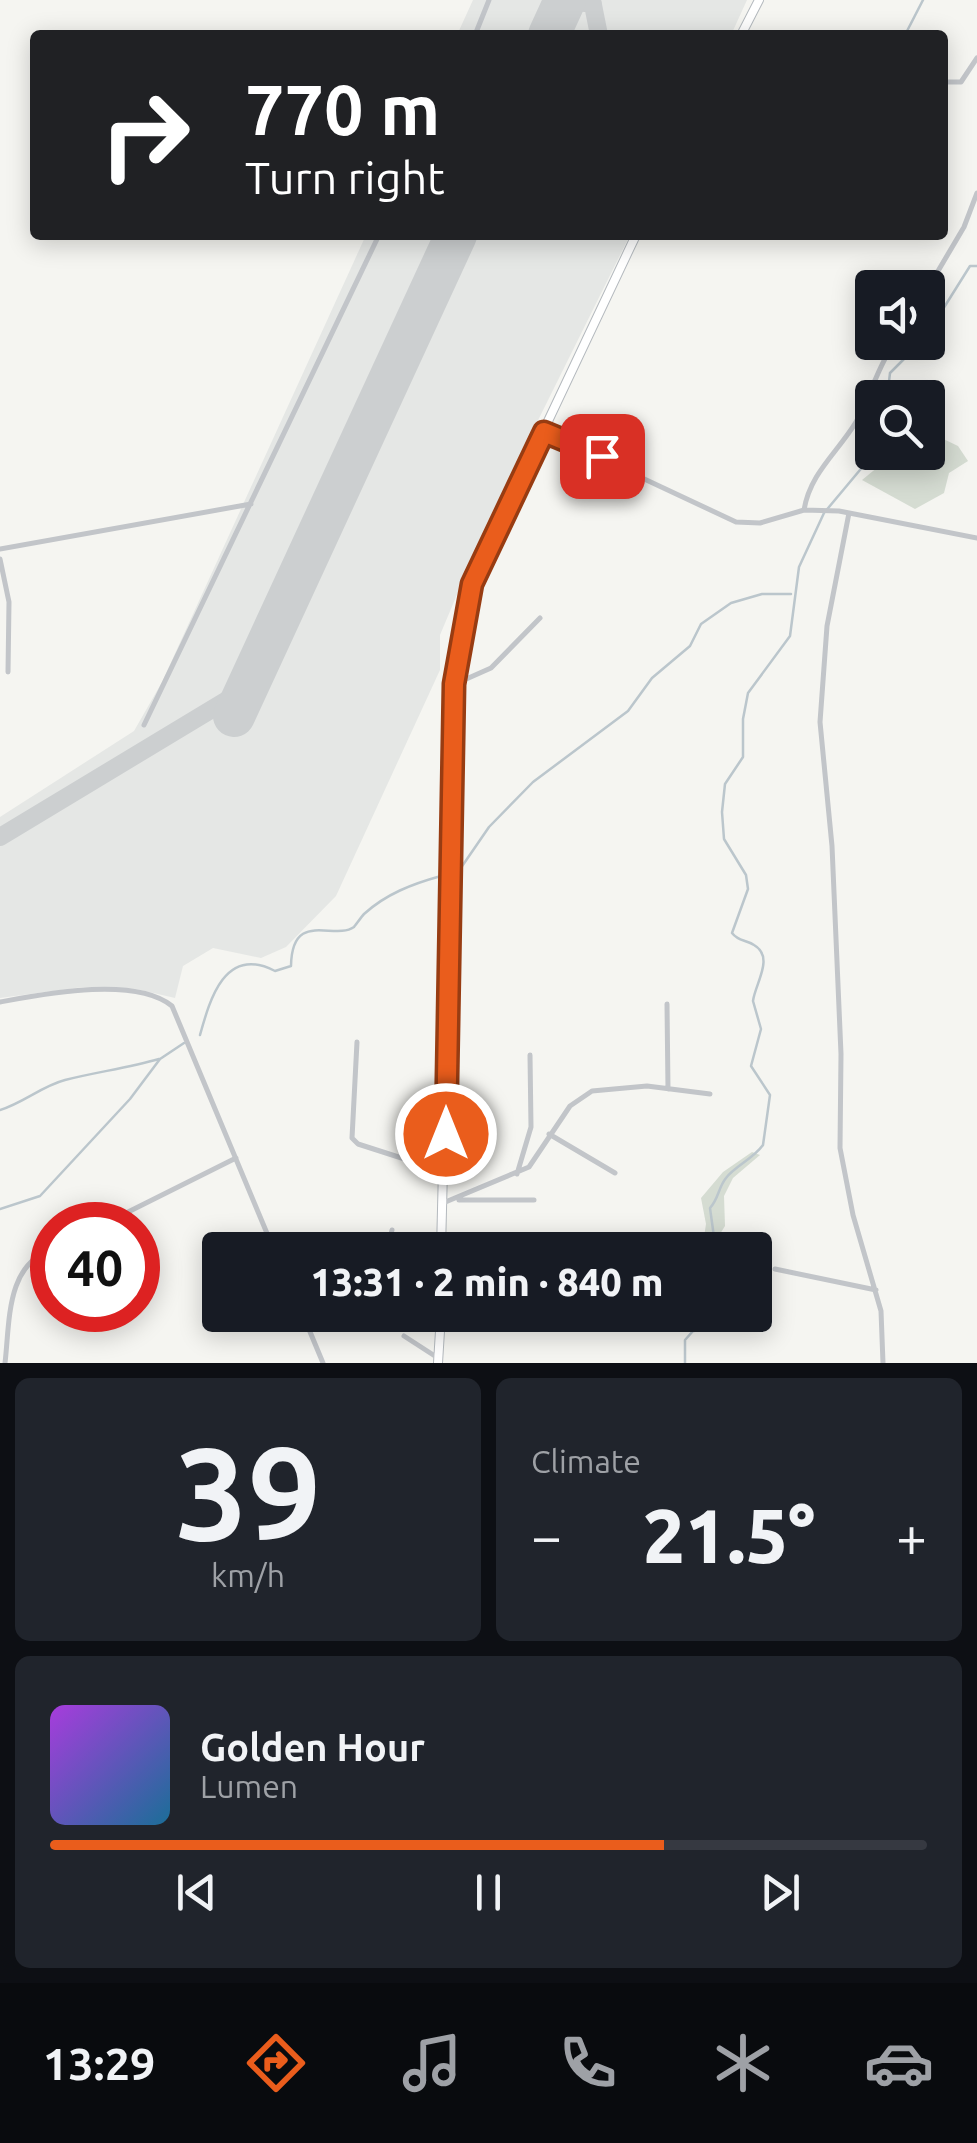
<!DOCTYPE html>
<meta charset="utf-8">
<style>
body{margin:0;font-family:Ubuntu,sans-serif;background:#20242c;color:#f1f3f6;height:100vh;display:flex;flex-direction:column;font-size:38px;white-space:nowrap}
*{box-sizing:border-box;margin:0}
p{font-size:32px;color:#9ea1a6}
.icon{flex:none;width:55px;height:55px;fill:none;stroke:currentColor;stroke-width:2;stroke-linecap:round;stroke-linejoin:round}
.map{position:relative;height:1363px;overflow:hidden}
.sheet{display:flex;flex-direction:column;gap:15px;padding:15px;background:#0d0f14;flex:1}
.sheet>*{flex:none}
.banner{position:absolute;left:30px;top:30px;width:918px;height:210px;border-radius:10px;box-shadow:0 5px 25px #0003;background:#202124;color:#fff;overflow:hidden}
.buttons{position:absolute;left:855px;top:270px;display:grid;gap:20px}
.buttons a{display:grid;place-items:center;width:90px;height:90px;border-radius:10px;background:#171b24;box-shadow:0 5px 25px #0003;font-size:50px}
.speed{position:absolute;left:30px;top:1202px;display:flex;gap:20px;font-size:50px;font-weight:700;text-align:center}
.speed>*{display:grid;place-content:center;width:130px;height:130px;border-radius:50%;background:#171b24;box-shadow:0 5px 25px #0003;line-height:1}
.speed .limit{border:15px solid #d22;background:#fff;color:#111}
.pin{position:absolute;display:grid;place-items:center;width:85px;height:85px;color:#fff;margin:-42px;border-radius:20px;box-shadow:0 5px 15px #0006}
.me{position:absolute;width:110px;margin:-55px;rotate:0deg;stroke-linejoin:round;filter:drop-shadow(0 0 8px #0008)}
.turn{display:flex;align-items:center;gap:35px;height:210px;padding:0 50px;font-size:45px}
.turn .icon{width:130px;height:130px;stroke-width:2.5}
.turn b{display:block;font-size:70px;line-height:85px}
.big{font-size:75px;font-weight:800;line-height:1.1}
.sheet .widget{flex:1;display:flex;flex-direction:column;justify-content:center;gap:15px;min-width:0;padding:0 35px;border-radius:15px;background:#20242c}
.sheet .dial{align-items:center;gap:0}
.dial b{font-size:130px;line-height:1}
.song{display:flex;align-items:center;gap:30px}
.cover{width:120px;height:120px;border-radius:15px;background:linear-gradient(135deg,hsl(280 70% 55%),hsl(200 70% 35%))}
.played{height:10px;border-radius:5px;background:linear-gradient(90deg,#ea5d1c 70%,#363941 70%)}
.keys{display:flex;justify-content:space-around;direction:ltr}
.heat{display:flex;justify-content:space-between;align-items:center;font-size:55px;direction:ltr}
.sheet .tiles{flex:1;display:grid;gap:15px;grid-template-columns:1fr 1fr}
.widget:last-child{grid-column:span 2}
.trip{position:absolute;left:202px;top:1232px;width:570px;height:100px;border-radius:10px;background:#171b24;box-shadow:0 5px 25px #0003;font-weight:800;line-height:100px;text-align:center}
.dock{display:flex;height:160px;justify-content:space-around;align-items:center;background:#090b0e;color:#9ea1a6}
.dock .icon{width:70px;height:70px}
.dock .active{color:#ea5d1c}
.dock b{font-size:45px;color:#f1f3f6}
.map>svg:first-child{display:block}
.built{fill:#e5e7e5}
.green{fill:#d5dcd2}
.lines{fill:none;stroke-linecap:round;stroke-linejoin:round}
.stream{stroke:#bbc6cc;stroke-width:2.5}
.taxiway{stroke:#cccfd0;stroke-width:18}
.runway{stroke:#cccfd0;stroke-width:42}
.secondary-casing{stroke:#b4b9be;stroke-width:10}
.street{stroke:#c2c5c9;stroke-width:5}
.secondary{stroke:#fff;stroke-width:8}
.route-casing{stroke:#983c12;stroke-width:25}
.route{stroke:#ea5d1c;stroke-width:18}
</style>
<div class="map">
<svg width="977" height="1363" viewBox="0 0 977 1363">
<rect width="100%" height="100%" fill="#f5f5f1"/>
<!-- built -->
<path class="built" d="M473,0h274l-16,35h-274z
M366,235h264l-143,288 -47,112v35l-104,226 -50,51 -25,11 -48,-10 -30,18 -8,32 -39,-9 -53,-2 -83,11v-181l134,-86 28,-49z"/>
<!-- green -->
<path class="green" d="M935,435l23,11 10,15 -19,12 -5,20 -29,16 -53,-29 33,-27 33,-1z
M752,1152l8,3 -27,23 -9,18 1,30 -15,24h-8l4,-26 -5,-26 22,-26z"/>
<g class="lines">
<!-- stream -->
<path class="stream" d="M905,35l18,-35
M928,333l42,-67h7
M887,398l3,-25 31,-31
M456,875l33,-48 44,-45 95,-71 24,-33 38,-32 11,-22 30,-21 31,-9h29
M200,1035c10,-36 25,-90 75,-64l16,-5c1,-57 43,-25 63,-39 1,-1 8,-11 10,-13 22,-20 48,-30 77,-38
M0,1110c23,-7 42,-24 65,-30 31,-8 63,-12 94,-21
M0,1209l40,-13 90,-97 30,-40 24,-16
M705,1250l9,-13 -4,-29c9,-10 8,-20 16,-30 9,-12 27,-19 37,-33l7,-50 -19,-29 10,-37 -8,-28c2,-17 22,-44 1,-56 -9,-6 -15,-3 -22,-12l16,-44 -2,-14 -22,-36 -2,-27 3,-28 18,-27v-38l5,-26 42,-57 9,-69 25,-54 51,-61
M685,1363v-23l8,-9 21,-2 5,-14"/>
<!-- taxiway -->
<path class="taxiway" d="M592,0l7,35
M560,10l18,-8 15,2
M0,837l247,-149"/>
<!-- runway -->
<path class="runway" d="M549,35l16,-35
M234,716l222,-481"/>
<!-- secondary casing -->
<g class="secondary-casing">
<path id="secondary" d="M741,35l18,-35
M441,1250l14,-566 16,-100 165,-349
M438,1363l3,-48"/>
</g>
<!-- street -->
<path class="street" d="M475,35l14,-35
M942,82h19l16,-24
M928,288l36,-61 13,-34
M895,342c-18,25 -24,54 -39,80 -18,30 -46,51 -52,88l35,1 138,27
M544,432l192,90 24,1 44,-13
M849,513l-22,113 -7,96 12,124 9,208 -1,94 13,67 28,96 2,52
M0,549l251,-45
M0,559l9,43 -1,70
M455,684l36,-16 49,-50
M144,725l235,-490
M0,1002c44,-8 135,-26 172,4l102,244
M667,1004l1,85
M357,1042l-5,96 6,6 84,27
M549,1134l66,39
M517,1174l14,-47 -1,-72
M459,1200h75
M443,1203l86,-36 41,-61 22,-15 55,-5 63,8
M102,1225l134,-67
M326,1250l3,-6 32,6
M387,1250l5,-20
M775,1269l101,21
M303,1315l20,48
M404,1336l34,22
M5,1363c5,-43 1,-98 47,-114"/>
<!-- secondary -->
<use href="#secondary" class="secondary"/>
</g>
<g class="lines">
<!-- route casing -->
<g class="route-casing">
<path id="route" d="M446,1134l8,-450 18,-100 72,-152 58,24"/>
</g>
<!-- route -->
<use href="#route" class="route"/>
</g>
</svg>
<div class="buttons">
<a><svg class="icon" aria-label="sound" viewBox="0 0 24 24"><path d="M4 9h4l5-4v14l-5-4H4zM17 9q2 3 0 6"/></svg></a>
<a><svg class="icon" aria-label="search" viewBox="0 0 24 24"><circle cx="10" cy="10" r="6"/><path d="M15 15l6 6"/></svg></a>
</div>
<div class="speed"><div class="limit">40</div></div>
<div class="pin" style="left:602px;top:456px;background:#d93025"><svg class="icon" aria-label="arrive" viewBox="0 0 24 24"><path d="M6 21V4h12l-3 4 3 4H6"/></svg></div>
<svg class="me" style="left:446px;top:1134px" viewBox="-20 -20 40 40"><circle r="17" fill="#ea5d1c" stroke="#fff" stroke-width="3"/><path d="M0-11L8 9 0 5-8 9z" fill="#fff"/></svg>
<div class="trip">13:31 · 2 min · 840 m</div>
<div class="banner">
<div class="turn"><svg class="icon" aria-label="right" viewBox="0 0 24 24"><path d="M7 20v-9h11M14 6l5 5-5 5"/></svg><div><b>770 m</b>Turn right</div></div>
</div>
</div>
<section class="sheet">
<div class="tiles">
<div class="widget dial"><b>39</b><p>km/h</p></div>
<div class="widget"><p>Climate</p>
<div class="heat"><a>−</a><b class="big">21.5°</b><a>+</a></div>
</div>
<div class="widget">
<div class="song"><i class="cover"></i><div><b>Golden Hour</b><p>Lumen</p></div></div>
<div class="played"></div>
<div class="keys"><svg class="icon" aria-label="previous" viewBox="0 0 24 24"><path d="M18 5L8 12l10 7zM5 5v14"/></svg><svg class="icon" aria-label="pause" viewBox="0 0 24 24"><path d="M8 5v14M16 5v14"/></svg><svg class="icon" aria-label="next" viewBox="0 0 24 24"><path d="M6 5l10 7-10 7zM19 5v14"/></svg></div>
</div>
</div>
</section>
<nav class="dock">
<b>13:29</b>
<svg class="icon active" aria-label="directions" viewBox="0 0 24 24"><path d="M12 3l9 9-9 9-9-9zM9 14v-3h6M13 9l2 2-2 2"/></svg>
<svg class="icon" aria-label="music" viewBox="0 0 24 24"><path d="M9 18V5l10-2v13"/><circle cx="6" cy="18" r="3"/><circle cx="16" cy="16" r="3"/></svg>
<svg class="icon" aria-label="phone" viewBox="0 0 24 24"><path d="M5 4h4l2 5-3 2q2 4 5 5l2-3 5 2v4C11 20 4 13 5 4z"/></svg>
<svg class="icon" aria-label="climate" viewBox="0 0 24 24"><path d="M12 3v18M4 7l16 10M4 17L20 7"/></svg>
<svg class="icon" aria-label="car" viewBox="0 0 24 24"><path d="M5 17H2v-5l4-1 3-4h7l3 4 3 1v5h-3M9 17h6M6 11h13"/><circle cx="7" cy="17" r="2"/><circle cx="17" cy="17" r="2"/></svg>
</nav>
